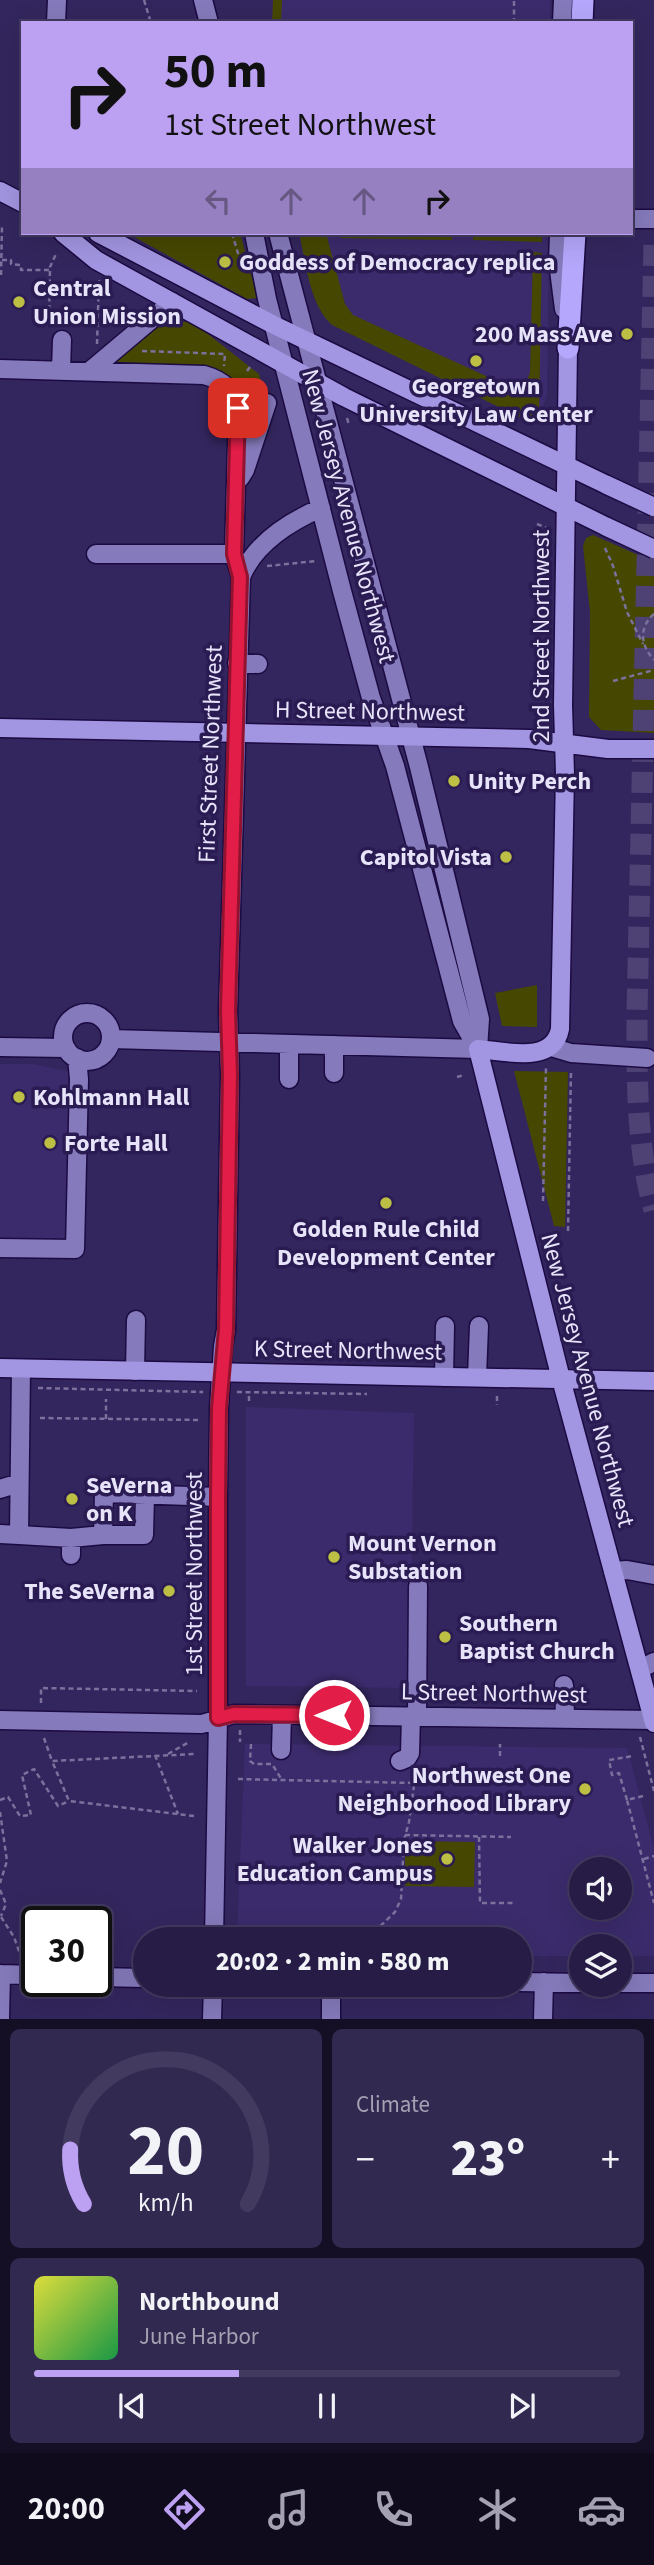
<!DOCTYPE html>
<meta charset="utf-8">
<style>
body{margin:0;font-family:"Source Sans 3",sans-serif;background:#322951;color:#f1f3f6;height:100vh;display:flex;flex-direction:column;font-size:26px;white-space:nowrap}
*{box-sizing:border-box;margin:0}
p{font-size:23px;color:#a4a1b3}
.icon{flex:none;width:38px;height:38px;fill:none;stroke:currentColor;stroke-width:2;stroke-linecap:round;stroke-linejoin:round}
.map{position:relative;height:2019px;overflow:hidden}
.details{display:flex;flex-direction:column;gap:10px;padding:10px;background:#150f26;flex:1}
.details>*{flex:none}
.hud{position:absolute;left:21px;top:21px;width:612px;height:214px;border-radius:0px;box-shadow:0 7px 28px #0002,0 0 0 2px #423a5f;background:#bca0f2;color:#111;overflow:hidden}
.fabs{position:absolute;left:569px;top:1857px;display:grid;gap:14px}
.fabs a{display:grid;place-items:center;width:63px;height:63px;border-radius:50%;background:#261c46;box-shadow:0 7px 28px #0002,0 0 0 2px #423a5f;font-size:35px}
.speed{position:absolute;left:21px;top:1906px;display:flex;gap:14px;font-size:35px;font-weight:700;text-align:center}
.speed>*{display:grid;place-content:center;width:91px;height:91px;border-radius:50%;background:#261c46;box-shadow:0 7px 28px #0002,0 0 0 2px #423a5f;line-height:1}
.speed .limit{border:4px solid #111;border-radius:10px;background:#fff;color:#111}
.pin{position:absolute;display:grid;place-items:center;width:60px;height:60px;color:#fff;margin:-30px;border-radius:14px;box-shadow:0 4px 10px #0006}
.me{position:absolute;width:77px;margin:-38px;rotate:270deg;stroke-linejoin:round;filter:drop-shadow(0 0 5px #0008)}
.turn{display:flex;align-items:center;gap:24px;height:147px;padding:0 28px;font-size:32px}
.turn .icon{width:91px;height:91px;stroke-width:2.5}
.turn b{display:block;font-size:49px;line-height:60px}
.lanes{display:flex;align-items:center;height:66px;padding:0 28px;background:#0003;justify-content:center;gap:35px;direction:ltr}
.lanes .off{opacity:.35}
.big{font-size:52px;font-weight:800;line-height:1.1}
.details .card{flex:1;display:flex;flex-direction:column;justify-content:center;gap:10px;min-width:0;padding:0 24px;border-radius:10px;background:#322951}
.details .dial{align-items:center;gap:0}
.dial svg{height:182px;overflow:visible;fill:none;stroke:#423a5f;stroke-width:7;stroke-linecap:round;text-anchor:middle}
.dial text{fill:#f1f3f6;stroke:none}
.song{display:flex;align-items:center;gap:21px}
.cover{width:84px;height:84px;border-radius:10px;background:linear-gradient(135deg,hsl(60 70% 55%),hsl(140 70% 35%))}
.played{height:7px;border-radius:4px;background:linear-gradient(90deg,#bca0f2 35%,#423a5f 35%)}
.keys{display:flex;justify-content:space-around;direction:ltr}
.heat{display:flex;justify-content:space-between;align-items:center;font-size:38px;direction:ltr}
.details .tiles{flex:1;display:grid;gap:10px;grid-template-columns:1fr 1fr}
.card:last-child{grid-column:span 2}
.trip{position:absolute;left:133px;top:1927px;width:399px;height:70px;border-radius:35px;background:#261c46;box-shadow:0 7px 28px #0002,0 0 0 2px #423a5f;font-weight:800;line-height:70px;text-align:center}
.tab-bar{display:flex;height:112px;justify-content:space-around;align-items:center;background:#0f0b1c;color:#a4a1b3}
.tab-bar .icon{width:49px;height:49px}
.tab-bar .active{color:#bca0f2}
.tab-bar b{font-size:32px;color:#f1f3f6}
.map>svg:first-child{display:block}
.built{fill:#3b2b6c;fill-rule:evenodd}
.green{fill:#464700}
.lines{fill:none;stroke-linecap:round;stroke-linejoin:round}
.highway-tunnel{stroke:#4e4275;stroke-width:21;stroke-dasharray:21 10;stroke-linecap:butt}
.minor-casing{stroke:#1c0a42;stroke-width:21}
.major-casing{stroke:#1c0a42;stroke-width:21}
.highway-casing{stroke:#1c0a42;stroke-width:24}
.path{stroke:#7a719c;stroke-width:2.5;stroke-dasharray:5 3.5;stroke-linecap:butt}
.minor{stroke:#857abb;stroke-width:18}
.major{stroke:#a295e1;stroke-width:18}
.highway{stroke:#b5a7fb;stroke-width:21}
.major-bridge-casing{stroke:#1c0a42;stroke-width:21;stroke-linecap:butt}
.major-bridge{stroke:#a295e1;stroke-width:18}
.route-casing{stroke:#92132f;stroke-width:18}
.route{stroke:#e11d48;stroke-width:12}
.poi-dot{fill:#bcbf44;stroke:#2a1b53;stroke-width:2.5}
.labels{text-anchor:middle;stroke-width:7;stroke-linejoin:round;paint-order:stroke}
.poi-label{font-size:24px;font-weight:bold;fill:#e7e4fa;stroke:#2a1b53;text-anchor:start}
.street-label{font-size:24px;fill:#e7e4fa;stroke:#2a1b53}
</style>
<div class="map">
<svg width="654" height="2019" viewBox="0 0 654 2019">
<rect width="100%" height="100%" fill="#33265e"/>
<!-- built -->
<path class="built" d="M273,0h277v23h-278z
M299,233h250l-2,163 -6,15 -9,8h-9l-191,-94 -8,-8 -8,-19z
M0,1064h32l40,8v172l-72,2z
M246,1407l168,6 -4,275 -164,-2z
M245,1744l382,4 27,100v108h-34v-10h-39v10h-61v-17h-283zM581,1869h39v39h-39z"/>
<!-- green -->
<path class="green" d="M273,0h9l-1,23h-9z
M127,233h113l16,59v6l-9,1z
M299,233h27l19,71 8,11 159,73 13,-4 5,-11 3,-121 9,1 -3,160 -7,6h-9l-191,-94c-23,-21 -26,-63 -33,-92z
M340,233h112v7l-111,-2z
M473,233h69v9l-69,-2z
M168,321l21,1 10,5 60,47c7,23 -7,49 -14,71l-8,-54 -128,-26 50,-41z
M593,535l61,27v171l-53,-3 -12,-13 1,-105 -7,-66 3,-8z
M537,985v42l-35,-1 -7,-33z
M514,1071l54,1 -3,155 -11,-1z
M405,1841l70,1 -1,45 -69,-1z"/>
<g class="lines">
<!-- highway-tunnel -->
<path class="highway-tunnel" d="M654,245l-17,767c0,66 -1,134 17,198"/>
<!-- minor casing -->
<g class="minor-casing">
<path id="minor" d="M203,0l6,23
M56,23l1,-23
M562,23l1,-23
M632,219h22
M254,233l13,66 75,292 29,107 24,68 67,255 16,28
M278,233l141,534 61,252 -2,30
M559,233l-1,29 6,47
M0,369l204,6c18,5 30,14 34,33l-4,146 7,23
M61,370l1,-30
M90,371l82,-69
M240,478l5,-8 22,-67
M96,554h138
M237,663l21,1
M63 1037a24 24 0 1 1 48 0a24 24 0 1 1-48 0Z
M111,1039l367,10
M289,1044v35
M0,1047l66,1
M551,1047l20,6 76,5
M334,1073v-28
M0,1248l75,1 4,-170 -2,-21
M135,1371l1,-51
M444,1377l1,-51
M477,1377l2,-51
M0,1489l19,-6
M145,1495l-1,40h-41l1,-42 114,4
M0,1534l19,1 2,-166
M19,1535l52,3 32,-3
M71,1555v-17
M613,1571l14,-1 27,5
M640,1669l14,-7
M564,1685l1,33
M417,1717l1,-131
M0,1720l202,4 32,-10 419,6
M281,1750l1,-35
M400,1761l7,-3 3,-5 1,-37
M214,1939l4,-221v-221l1,-89 4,-62 3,-16 4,-256 -2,-63 13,-434c14,-34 48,-55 80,-69
M0,1974l37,1
M96,1977l49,1
M520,1982l61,1
M620,1983h34
M0,2018l1,-44
M212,2019l1,-35
M331,2019v-35
M543,2019l1,-37"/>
</g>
<!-- major casing -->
<g class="major-casing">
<path id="major" d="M0,191l23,12
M63,233l33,27 188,104 60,33 263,130
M98,233l176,92 333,160
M568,348l-5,357 2,69 -5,255c-7,36 -55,22 -82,20l83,330 93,344
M0,728l529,11 79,10h46
M0,1368l654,13"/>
</g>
<!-- highway casing -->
<g class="highway-casing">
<path id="highway" d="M582,23l1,-23
M568,348l7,-115"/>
</g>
<!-- path -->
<path class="path" d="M144,0l7,23
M514,23v-23
M232,233l10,34
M2,260h9v4l10,1v5h29
M1,275l1,-49
M49,327l1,-60 6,-13
M97,344l2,-64
M142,351l83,3 -1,12
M247,371l3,-4
M347,418l2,7
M537,524l12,5
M605,548l8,18 14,46 16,32
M267,566l49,-5
M654,614c-16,14 -13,32 0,46
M613,681l41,-11
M209,702v3
M211,762v-5
M457,1077l7,-2
M543,1201l3,-134
M568,1231l3,-161
M576,1351h5
M38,1388l165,4
M237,1392l130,2
M497,1396v9
M249,1401v-7
M40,1418l161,2
M106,1419v-20
M41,1703v-15l156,3
M240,1730v12
M640,1737l14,54
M44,1738l8,23
M251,1744l-1,17 4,3h18l10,16
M168,1754l21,-12
M155,1755l23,59
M500,1756v-12
M238,1779l176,4
M643,1796l-16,4 27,103
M0,1800l8,-3 12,19 11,-1 -9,-40 12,-6 24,37 11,-5
M627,1800l-8,-27 -7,2 -3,-15 24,-4
M0,1812l7,49 -7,22
M194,1816l-125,-15 -17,-40 143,-7
M405,1835l106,2
M479,1837l1,66h35
M644,1859l10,-3
M0,1890l6,14 -5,12
M1,1917l13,20 6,17
M371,1939v-4l24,-23 6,-13 3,-59 5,-18 7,-51"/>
<!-- minor -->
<use href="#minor" class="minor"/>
<!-- major -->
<use href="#major" class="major"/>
<!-- highway -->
<use href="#highway" class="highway"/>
<!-- major-bridge casing -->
<g class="major-bridge-casing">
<path id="major-bridge" d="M607,485l47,22
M607,527l47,22"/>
</g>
<!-- major-bridge -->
<use href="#major-bridge" class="major-bridge"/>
</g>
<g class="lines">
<!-- route casing -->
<g class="route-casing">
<path id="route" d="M238,408l-4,146 6,23 -12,434 2,63 -4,255 -7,79 -1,89v221l16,-4 100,1"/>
</g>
<!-- route -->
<use href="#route" class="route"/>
</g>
<!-- markers -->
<g class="poi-dot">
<circle cx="225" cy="262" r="7"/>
<circle cx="19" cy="302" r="7"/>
<circle cx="627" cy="334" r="7"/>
<circle cx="476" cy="361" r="7"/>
<circle cx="454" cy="781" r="7"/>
<circle cx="506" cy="857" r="7"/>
<circle cx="19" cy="1097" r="7"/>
<circle cx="50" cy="1143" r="7"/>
<circle cx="386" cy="1203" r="7"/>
<circle cx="72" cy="1499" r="7"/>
<circle cx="334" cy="1557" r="7"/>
<circle cx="169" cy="1591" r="7"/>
<circle cx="445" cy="1637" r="7"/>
<circle cx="585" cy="1789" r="7"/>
<circle cx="447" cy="1859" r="7"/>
</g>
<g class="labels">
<!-- poi labels -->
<g class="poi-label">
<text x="239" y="270">Goddess of Democracy replica</text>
<text x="33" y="296">Central<tspan x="33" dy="28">Union Mission</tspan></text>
<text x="613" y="342" text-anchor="end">200 Mass Ave</text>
<text x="476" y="394" text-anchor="middle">Georgetown<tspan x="476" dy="28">University Law Center</tspan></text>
<text x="468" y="789">Unity Perch</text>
<text x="492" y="865" text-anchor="end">Capitol Vista</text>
<text x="33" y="1105">Kohlmann Hall</text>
<text x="64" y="1151">Forte Hall</text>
<text x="386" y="1237" text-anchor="middle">Golden Rule Child<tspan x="386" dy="28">Development Center</tspan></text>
<text x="86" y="1493">SeVerna<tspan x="86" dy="28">on K</tspan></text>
<text x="348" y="1551">Mount Vernon<tspan x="348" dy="28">Substation</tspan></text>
<text x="155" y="1599" text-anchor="end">The SeVerna</text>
<text x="459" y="1631">Southern<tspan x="459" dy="28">Baptist Church</tspan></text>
<text x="571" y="1783" text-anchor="end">Northwest One<tspan x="571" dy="28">Neighborhood Library</tspan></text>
<text x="433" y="1853" text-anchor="end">Walker Jones<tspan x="433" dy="28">Education Campus</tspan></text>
</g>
<!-- street labels -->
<g class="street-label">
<text transform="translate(349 516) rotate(75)" y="8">New Jersey Avenue Northwest</text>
<text transform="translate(541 636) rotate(-90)" y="8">2nd Street Northwest</text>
<text transform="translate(370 711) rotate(1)" y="8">H Street Northwest</text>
<text transform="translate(210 754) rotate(-88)" y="8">First Street Northwest</text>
<text transform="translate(348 1350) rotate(1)" y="8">K Street Northwest</text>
<text transform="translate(588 1380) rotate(75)" y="8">New Jersey Avenue Northwest</text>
<text transform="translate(194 1574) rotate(-90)" y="8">1st Street Northwest</text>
<text transform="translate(494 1693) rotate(1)" y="8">L Street Northwest</text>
</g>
</g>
</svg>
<div class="fabs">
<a><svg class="icon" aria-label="sound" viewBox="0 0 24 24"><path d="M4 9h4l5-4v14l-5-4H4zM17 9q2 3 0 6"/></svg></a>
<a><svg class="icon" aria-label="layers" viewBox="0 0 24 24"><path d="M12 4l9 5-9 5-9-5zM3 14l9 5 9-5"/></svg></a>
</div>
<div class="speed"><div class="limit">30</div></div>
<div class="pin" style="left:238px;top:408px;background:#d93025"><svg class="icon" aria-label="arrive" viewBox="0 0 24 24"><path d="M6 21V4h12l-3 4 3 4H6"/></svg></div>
<svg class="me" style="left:334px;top:1715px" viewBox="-20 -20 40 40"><circle r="17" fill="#e11d48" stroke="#fff" stroke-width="3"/><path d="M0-11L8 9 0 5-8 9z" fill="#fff"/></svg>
<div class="trip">20:02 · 2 min · 580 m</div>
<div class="hud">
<div class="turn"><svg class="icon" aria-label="right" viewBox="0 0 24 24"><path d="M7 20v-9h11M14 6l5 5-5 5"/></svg><div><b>50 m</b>1st Street Northwest</div></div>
<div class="lanes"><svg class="icon off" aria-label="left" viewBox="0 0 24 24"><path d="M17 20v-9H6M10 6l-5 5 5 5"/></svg><svg class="icon off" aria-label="ahead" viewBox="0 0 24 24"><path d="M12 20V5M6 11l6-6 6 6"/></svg><svg class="icon off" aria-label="ahead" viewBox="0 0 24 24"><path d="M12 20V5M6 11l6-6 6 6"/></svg><svg class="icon" aria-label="right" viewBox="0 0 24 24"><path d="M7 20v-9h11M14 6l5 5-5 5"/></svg></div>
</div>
</div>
<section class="details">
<div class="tiles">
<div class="card dial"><svg viewBox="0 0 100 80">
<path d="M14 69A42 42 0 1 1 86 69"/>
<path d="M14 69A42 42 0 0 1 8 45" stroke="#bca0f2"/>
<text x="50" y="56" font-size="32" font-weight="700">20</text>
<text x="50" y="72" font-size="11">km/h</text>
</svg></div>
<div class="card"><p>Climate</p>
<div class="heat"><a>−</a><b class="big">23°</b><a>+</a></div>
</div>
<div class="card">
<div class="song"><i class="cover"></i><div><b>Northbound</b><p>June Harbor</p></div></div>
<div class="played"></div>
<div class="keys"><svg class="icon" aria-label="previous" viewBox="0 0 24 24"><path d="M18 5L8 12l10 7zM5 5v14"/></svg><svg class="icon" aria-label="pause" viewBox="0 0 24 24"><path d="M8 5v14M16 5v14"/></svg><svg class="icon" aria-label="next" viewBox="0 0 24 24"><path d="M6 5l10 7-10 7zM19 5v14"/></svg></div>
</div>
</div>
</section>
<nav class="tab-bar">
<b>20:00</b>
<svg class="icon active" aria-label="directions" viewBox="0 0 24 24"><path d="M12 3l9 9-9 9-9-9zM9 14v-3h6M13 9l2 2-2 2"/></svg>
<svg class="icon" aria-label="music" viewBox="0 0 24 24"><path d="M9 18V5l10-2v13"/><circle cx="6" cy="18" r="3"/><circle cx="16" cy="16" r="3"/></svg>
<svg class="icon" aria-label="phone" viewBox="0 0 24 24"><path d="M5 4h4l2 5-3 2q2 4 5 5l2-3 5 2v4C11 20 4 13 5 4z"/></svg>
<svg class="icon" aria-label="climate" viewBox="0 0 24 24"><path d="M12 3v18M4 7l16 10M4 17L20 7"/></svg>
<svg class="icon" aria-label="car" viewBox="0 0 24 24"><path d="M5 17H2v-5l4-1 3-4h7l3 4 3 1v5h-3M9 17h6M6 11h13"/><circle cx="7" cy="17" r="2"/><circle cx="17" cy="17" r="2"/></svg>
</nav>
